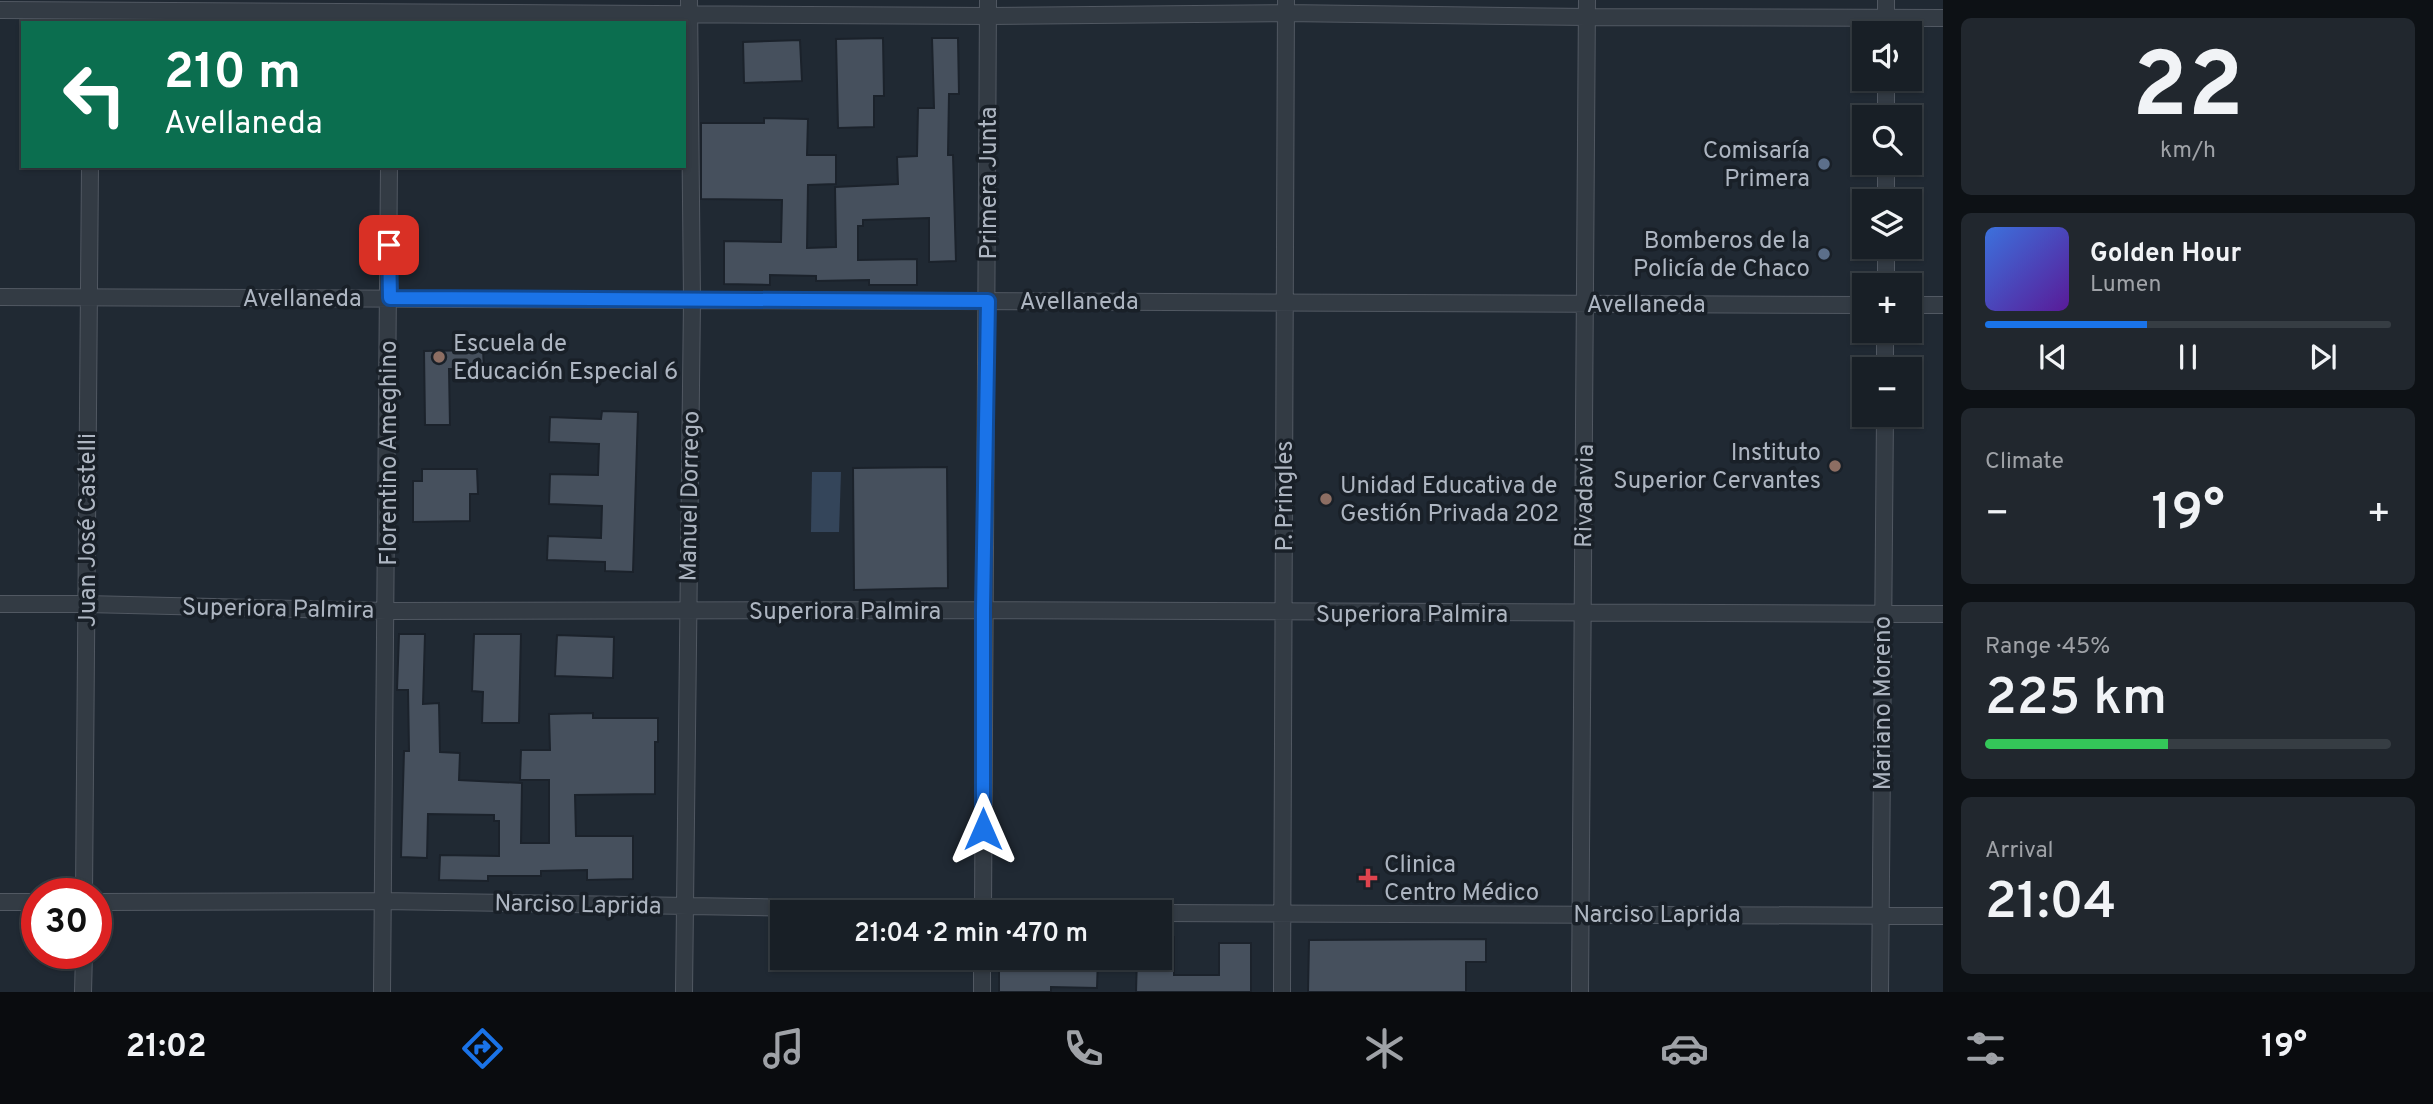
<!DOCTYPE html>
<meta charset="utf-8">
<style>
body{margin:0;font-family:Overpass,sans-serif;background:#21272e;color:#f1f3f6;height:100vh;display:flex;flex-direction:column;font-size:26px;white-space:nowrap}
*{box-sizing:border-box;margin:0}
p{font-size:23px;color:#9fa2a7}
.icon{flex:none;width:38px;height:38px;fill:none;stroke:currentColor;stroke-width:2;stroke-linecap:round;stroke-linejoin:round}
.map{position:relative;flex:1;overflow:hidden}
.side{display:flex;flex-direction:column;gap:18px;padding:18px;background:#0d1115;width:490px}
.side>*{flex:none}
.guide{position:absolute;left:21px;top:21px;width:665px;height:147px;border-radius:0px;box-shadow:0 2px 5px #0004,0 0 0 2px #363d43;background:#0b6e4f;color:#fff;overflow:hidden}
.fabs{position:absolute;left:1852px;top:21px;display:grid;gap:14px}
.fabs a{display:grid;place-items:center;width:70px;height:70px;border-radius:0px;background:#181f26;box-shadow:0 2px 5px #0004,0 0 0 2px #363d43;font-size:35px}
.speed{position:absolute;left:21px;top:878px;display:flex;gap:14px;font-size:35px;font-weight:700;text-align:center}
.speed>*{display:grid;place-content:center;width:91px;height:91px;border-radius:50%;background:#181f26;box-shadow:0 2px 5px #0004,0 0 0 2px #363d43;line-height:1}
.speed .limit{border:10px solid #d22;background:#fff;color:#111}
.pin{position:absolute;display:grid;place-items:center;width:60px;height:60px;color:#fff;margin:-30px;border-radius:14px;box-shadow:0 4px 10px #0006}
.me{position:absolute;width:77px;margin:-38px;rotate:0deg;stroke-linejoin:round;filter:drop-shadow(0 0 5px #0008)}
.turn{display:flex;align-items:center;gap:24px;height:147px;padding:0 28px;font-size:32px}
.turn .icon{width:91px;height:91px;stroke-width:2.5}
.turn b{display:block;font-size:49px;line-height:60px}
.big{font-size:52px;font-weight:600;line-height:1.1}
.side .tile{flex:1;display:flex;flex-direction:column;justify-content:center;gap:10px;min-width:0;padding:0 24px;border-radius:10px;background:#21272e}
.side .dial{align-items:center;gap:0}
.dial b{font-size:91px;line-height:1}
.song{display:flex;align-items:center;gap:21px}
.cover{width:84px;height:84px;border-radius:10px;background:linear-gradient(135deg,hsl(220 70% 55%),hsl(270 70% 35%))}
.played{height:7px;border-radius:4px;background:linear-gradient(90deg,#1a73e8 40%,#363d43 40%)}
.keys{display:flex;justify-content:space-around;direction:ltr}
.heat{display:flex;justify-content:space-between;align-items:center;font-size:38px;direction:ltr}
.charge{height:10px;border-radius:5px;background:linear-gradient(90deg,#34c759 45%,#363d43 0)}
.trip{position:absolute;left:770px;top:900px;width:402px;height:70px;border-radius:0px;background:#181f26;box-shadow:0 2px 5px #0004,0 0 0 2px #363d43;font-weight:600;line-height:70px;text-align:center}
.dock{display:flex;height:112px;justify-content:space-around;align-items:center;background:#0a0c0f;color:#9fa2a7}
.dock .icon{width:49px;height:49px}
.dock .current{color:#1a73e8}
.dock b{font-size:32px;color:#f1f3f6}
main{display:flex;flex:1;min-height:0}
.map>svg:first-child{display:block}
.water{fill:#34455a}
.building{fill:#46505d;stroke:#1b222b;stroke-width:2}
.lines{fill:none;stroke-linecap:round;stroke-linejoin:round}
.street-casing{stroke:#515862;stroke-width:18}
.street{stroke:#333b44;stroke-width:16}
.route-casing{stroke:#114b97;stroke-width:18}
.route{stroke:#1a73e8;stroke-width:12}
.service-dot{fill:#5c6f8a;stroke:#192028;stroke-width:2.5}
.education-dot{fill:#8d6e63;stroke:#192028;stroke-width:2.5}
.health-dot{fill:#e0444e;stroke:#192028;stroke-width:2.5}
.labels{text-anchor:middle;stroke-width:7;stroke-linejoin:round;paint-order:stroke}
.poi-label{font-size:24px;fill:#adb5c1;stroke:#192028;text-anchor:end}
.street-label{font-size:24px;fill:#adb5c1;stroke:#192028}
</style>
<main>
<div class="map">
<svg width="1943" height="992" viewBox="0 0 1943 992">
<rect width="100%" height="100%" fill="#202933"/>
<!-- water -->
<path class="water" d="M812,472h29l-2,60h-28z"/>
<!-- building -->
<path class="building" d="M883,38l1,58h-10v31l-36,1 -2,-89z
M932,38h26l1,56h-10l-1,61h5l3,106 -27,1v-44l-66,2v6h-5v34l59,-1v26h-48v-5l-53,1v-5l-46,-1v10l-46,-1v-43l57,1 1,-42 -81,-1v-76h63v-5l44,1 -1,36h29v29l-28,1 -1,63 29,-1 -1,-60 63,-3 -1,-27 20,-1 1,-48h16z
M800,40l2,41 -58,2 -1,-41z
M483,350l1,19h-35l1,56h-25l-1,-74z
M602,411l36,1 -5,160 -28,-1v-9l-58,-2 1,-24 53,2 1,-32 -53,-2 1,-30 48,1 1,-31 -50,-2 1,-25 51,2z
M947,467l1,121 -94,2 -1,-122z
M422,469h55l1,25h-8v27l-57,1v-41h9z
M399,634h26l-2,70 16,-1 1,49 20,1 -1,27 63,3 -1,60h28v-63h-29l1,-30h29l-1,-36 44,-1v5h65v24h-3v52l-80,1 1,41h57v43l-46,1v-10l-46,1v5h-53v5l-49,-1 1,-25 59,1v-35h-5v-6l-66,-1 -1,44 -26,-1 3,-106h5l-1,-61h-11z
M474,634h47l-2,89h-37l1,-31 -11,-1z
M557,635l57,2 -1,41 -58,-2z
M1160,937h14v38h45v-32h32v49h-115l1,-35h23z
M1486,939v23h-20v30h-158l1,-52z
M999,957h99l-1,31 -46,-1v5h-52z"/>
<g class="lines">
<!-- street casing -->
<g class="street-casing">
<path id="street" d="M0,10l988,6 297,-3 302,4 356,1
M1886,33v-33
M1886,117v-38
M1886,201v-38
M1886,285v-38
M0,297l1864,8
M1909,305h34
M1885,369v-38
M0,604h86l301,7 596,-1 960,4
M84,894l6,-728
M0,902h37
M96,902l286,-1 679,11
M983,912l5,-912
M1160,913l783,3
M83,992l1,-38
M382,992l7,-826
M684,992l8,-692 -3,-300
M982,992v-35
M1282,992l4,-992
M1580,992l7,-992
M1880,992l5,-577"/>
</g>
<!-- street -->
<use href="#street" class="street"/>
</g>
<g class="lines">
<!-- route casing -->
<g class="route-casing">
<path id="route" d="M389,245l1,53 598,3 -5,309v219"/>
</g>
<!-- route -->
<use href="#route" class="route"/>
</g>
<!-- markers -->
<g class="service-dot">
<circle cx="1824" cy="164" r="7"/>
<circle cx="1824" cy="254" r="7"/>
</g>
<g class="education-dot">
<circle cx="439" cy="357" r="7"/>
<circle cx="1835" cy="466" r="7"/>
<circle cx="1326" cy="499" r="7"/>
</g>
<path class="health-dot" d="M1364.5 867.5h7v7h7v7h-7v7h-7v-7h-7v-7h7z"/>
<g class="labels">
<!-- poi labels -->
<g class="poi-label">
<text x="1810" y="158">Comisaría<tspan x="1810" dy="28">Primera</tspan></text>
<text x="1810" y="248">Bomberos de la<tspan x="1810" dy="28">Policía de Chaco</tspan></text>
<text x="453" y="351" text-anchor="start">Escuela de<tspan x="453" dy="28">Educación Especial 6</tspan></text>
<text x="1821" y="460">Instituto<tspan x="1821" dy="28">Superior Cervantes</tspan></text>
<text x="1340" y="493" text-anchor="start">Unidad Educativa de<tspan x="1340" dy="28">Gestión Privada 202</tspan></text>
<text x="1384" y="872" text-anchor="start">Clinica<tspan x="1384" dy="28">Centro Médico</tspan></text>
</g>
<!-- street labels -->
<g class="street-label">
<text transform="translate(988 183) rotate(-90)" y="8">Primera Junta</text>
<text x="302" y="306">Avellaneda</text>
<text x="1079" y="309">Avellaneda</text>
<text x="1646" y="312">Avellaneda</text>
<text transform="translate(388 453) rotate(-90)" y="8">Florentino Ameghino</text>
<text transform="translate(689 496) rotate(-89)" y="8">Manuel Dorrego</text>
<text transform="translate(1284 496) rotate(-90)" y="8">P. Pringles</text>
<text transform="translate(1584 496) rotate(-89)" y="8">Rivadavia</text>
<text transform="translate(87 530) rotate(-90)" y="8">Juan José Castelli</text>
<text transform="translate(278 608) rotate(1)" y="8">Superiora Palmira</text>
<text x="845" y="619">Superiora Palmira</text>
<text x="1412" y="622">Superiora Palmira</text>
<text transform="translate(1882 703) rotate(-90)" y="8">Mariano Moreno</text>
<text transform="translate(578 904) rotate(1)" y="8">Narciso Laprida</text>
<text x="1657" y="922">Narciso Laprida</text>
</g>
</g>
</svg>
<div class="fabs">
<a><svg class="icon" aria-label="sound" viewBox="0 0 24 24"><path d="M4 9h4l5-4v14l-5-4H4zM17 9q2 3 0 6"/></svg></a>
<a><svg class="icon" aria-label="search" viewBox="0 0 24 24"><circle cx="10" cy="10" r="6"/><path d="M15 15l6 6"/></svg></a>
<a><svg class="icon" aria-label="layers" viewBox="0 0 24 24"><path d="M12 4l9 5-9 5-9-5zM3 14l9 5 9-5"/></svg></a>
<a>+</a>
<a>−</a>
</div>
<div class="speed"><div class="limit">30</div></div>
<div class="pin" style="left:389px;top:245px;background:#d93025"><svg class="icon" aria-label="arrive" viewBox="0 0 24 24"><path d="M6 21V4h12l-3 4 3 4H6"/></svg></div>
<svg class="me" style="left:983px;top:829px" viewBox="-20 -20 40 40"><path d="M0-17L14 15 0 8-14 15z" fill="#1a73e8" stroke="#fff" stroke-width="4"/></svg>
<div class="trip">21:04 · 2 min · 470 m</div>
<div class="guide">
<div class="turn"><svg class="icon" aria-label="left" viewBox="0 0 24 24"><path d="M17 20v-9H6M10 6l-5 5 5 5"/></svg><div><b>210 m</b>Avellaneda</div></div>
</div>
</div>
<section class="side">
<div class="tile dial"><b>22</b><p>km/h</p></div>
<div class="tile">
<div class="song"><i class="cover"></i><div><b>Golden Hour</b><p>Lumen</p></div></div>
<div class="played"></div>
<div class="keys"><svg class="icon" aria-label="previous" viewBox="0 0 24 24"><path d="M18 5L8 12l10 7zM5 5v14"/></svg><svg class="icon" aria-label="pause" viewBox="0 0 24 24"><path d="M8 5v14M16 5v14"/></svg><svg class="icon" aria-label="next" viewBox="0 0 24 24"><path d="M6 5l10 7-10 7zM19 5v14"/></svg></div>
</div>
<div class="tile"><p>Climate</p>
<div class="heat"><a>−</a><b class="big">19°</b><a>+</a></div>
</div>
<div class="tile"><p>Range · 45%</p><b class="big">225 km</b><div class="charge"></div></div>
<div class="tile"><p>Arrival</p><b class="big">21:04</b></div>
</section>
</main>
<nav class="dock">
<b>21:02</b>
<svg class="icon current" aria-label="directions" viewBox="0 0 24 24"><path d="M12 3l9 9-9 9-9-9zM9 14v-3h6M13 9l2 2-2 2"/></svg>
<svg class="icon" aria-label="music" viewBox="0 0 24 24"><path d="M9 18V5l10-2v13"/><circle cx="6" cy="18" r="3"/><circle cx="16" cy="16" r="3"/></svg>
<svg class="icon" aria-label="phone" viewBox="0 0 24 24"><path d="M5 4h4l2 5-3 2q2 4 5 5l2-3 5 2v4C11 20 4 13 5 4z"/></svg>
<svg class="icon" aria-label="climate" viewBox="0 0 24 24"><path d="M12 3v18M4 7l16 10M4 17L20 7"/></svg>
<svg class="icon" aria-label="car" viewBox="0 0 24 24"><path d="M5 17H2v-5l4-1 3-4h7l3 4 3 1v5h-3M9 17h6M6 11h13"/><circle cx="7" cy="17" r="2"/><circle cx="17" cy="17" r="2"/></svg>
<svg class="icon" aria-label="filters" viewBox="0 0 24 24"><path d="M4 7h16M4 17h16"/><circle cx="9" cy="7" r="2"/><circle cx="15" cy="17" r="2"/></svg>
<b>19°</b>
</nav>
